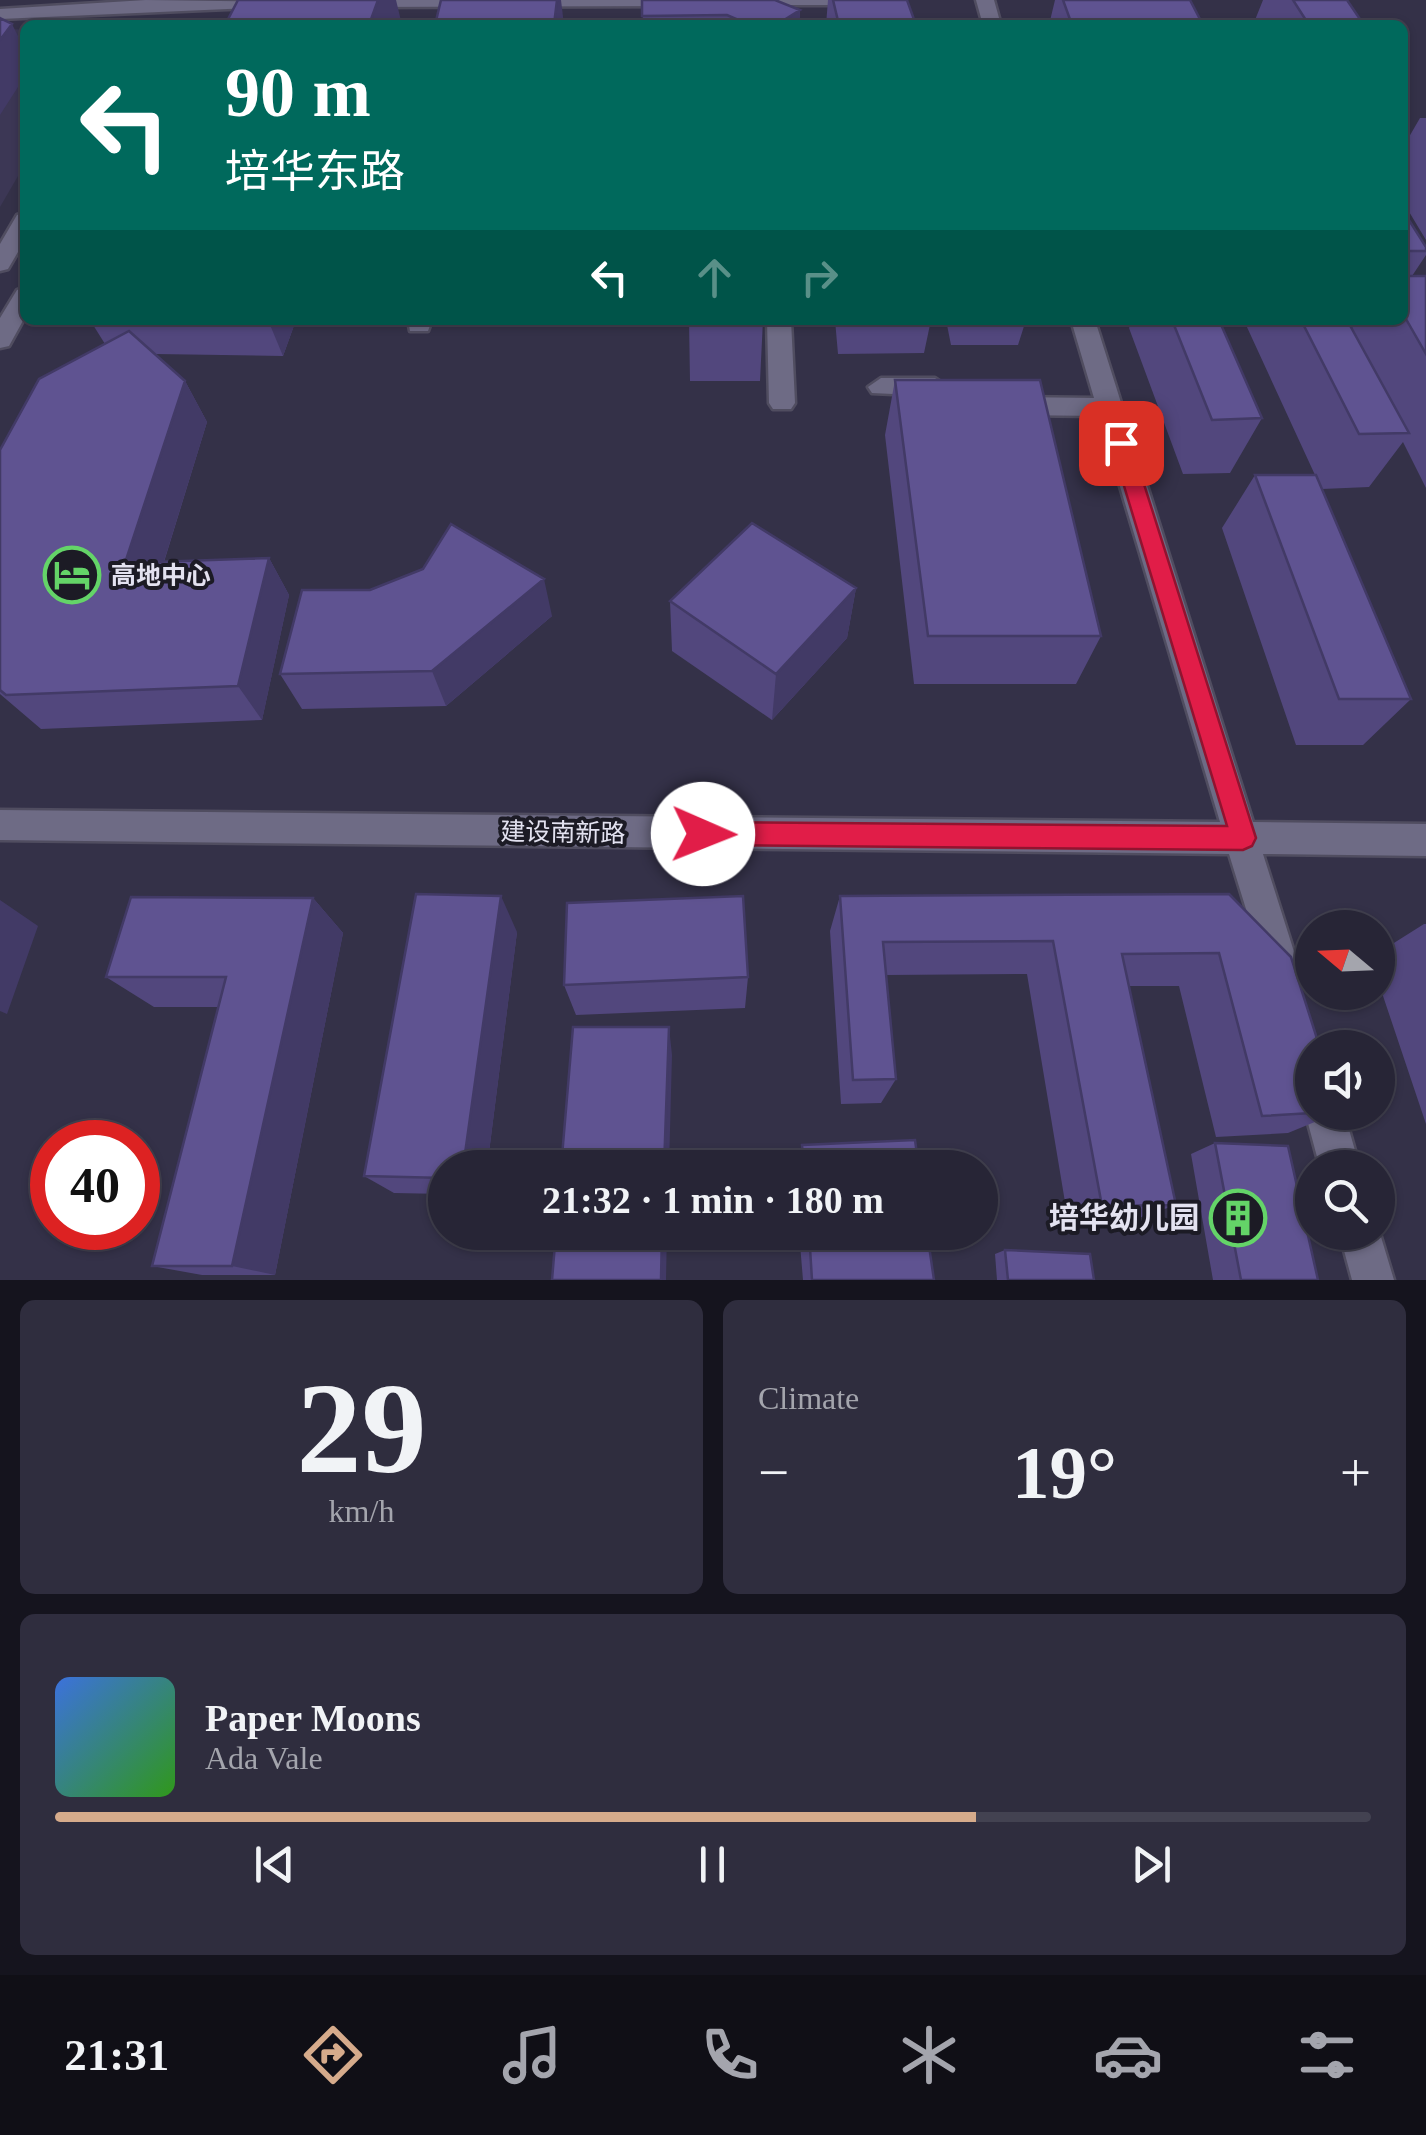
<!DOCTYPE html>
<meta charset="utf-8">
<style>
body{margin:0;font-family:"Times New Roman","Noto Sans SC",serif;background:#2f2d3e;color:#f1f3f6;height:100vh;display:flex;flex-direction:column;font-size:38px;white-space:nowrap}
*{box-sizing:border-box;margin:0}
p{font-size:32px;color:#a4a5ad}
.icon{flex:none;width:55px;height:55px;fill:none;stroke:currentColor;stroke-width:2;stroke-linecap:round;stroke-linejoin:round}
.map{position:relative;height:1280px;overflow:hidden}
.drawer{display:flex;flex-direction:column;gap:20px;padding:20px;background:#15141e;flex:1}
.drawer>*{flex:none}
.banner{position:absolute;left:20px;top:20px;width:1388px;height:305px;border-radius:15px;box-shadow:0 2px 8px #0004,0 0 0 2px #434251;background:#00695c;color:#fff;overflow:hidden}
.needle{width:65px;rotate:289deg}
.fabs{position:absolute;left:1295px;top:910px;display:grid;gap:20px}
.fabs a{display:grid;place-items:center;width:100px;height:100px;border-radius:50%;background:#272536;box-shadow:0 2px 8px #0004,0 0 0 2px #434251;font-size:50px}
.speed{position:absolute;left:30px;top:1120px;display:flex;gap:20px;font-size:50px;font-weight:700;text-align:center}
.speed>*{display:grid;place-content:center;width:130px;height:130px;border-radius:50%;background:#272536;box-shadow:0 2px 8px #0004,0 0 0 2px #434251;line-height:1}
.speed .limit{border:15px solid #d22;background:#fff;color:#111}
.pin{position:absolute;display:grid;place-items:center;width:85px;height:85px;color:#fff;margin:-42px;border-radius:20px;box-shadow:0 5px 15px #0006}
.me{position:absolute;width:110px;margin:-55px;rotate:91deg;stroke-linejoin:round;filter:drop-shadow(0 0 8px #0008)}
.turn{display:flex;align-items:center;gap:35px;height:210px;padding:0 40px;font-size:45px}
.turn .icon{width:130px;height:130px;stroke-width:2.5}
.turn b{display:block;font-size:70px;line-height:85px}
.lanes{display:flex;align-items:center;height:95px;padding:0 40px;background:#0003;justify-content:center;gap:50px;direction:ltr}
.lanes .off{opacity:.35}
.big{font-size:75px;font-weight:600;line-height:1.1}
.drawer .tile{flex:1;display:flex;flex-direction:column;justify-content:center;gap:15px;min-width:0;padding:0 35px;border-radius:15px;background:#2f2d3e}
.drawer .dial{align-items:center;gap:0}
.dial b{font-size:130px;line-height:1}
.song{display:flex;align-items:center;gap:30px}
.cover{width:120px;height:120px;border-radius:15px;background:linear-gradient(135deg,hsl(220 70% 55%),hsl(110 70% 35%))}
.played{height:10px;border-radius:5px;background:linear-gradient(90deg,#d6ab8b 70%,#434251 70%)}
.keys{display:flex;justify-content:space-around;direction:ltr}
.heat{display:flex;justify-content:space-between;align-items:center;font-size:55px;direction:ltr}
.drawer .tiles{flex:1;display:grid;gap:20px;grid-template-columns:1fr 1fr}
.tile:last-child{grid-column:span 2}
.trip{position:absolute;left:428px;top:1150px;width:570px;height:100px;border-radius:50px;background:#272536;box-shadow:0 2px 8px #0004,0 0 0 2px #434251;font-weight:600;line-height:100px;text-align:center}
.menu{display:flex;height:160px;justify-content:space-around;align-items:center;background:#100f16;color:#a4a5ad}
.menu .icon{width:70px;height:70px}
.menu .current{color:#d6ab8b}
.menu b{font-size:45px;color:#f1f3f6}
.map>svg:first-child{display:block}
.built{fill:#3c3755}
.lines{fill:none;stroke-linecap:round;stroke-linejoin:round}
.minor-casing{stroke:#504d60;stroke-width:5}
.minor{fill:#6e6b85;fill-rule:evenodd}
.wall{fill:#52477d}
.shaded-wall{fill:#423a66}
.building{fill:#5f5391;stroke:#423a66;stroke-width:2.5}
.route{fill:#e11d48;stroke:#92132f;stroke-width:2.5}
.labels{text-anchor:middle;stroke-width:8;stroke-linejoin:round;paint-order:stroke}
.poi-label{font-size:25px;font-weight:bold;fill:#e3e2f0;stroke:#1c1b25;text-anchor:start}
.street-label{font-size:25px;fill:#e3e2f0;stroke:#1c1b25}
.near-poi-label{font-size:30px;font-weight:bold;fill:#e3e2f0;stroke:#1c1b25;text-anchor:end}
</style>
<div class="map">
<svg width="1426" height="1280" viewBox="0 0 1426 1280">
<rect width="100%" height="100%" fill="#343148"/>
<!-- built -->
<path class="built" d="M25,29v135l-25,43v-177z"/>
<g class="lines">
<!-- minor casing -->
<g class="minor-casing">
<path id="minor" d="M146,0l139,2 -9,5 -276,12v-10z
M349,0h340l1,1 -9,5 -324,1 -6,-1z
M728,0h120l-9,5h-102z
M976,0h18l7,25h-18z
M25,213v27l-17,29 -8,2v-27l17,-29z
M25,287v30l-16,29 -9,2v-30l17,-28z
M408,320h24l-4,11h-18z
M767,320h24l4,83 -4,6h-18l-4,-6z
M1071,320h24l158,502 173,2v32l-163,-2 39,123 -5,13 -13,5 -13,-5 -42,-136 -1229,-14v-30l1220,12 -121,-406 -91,-1 -9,-3 -4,-6 4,-6 9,-3 86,1z
M881,378h54l13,9 -13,9 -63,-3 -4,-6z
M1312,1097v15h32l16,56h-40l-15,-56z
M1378,1227l16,53h-42l-13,-48h39z"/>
</g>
<!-- minor -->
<use href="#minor" class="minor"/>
</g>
<!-- wall -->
<path class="wall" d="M642,0l158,10 -1,15h-156z
M828,0h79l9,25h-90z
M1055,0h135l13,25h-154z
M1263,0h84l17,25h-111z
M1420,118h6v122l-24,-40v-51z
M1402,209l24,38v8l-14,21h14v212l-23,-46 -34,45 -47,2 89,210 -48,46h-67l-74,-217 33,-53h60l-69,-150 3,-5h98l5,8 4,-8h46z
M90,320h206l-13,36 -128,-2 30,27 22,41 -43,140 105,-4 20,37 -27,125 -221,9 -41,-35v-244l105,-106z
M453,320h91v5l-89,1z
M689,320h74l-3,61h-70z
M835,320h96l-7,33 -86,1z
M946,320h80l-8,25h-67z
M1132,320h87l43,98 -32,55 -47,1 -54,-146z
M895,380l206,256 -25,48h-162l-29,-249z
M856,588l-9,50 -75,82 -100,-69 -2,-50z
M370,590l182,26 -106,90 -144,3 -22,-35z
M1229,894l110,218 -51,21 -72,4 -37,-151h-50l47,219 -40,14 -68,1 -41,-246 -141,1 10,104 -15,24 -40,1 -11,-173 10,-35z
M313,898l30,35 -68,342h-73l-50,-9 66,-259h-64l-48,-30z
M1424,924h2v200l-48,-143v-28z
M517,932l-30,236h-42v26l-51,-1 -30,-17z
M748,977l-3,31 -169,7 -12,-30z
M1215,1143l103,137h-105l-22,-126z
M802,1145l117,23h-125v-4z
M799,1232h128l7,48h-131z
M1005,1250l89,30h-97l-2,-26z"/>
<!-- shaded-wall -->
<path class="shaded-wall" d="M378,0h18l6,25h-33z
M557,0h4l3,25h-10z
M800,10l-1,15h-23z
M12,24l13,26v26l-25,39v-75z
M268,320h28l-13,36z
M185,381l22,41 -55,178 -27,-37z
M269,558l20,37 -27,125 -24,-34z
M544,579l8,37 -106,90 -14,-35z
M856,588l-9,50 -75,82 4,-46z
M501,896l16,36 -30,236h-24z
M313,898l30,35 -68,342 -43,-9z
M0,900l38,26 -31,88 -7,-3z
M669,1027l3,28 -3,113h-5z
M662,1232h5l-1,48h-5z"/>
<!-- building -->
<path class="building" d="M238,0h140l-9,25h-144z
M441,0h116l-3,25h-119z
M642,0h133l25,10 -24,15h-26l-23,-10 -85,1z
M833,0h74l9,25h-77z
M1063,0h127l13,25h-131z
M1293,0h54l17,25h-55z
M0,18l12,6 -12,16z
M1402,209l24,38v4h-24z
M1402,276h24v78l-24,-42z
M689,320h74v5h-74z
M1172,320h47l43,98 -50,2z
M1301,320h46l62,113 -50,1z
M129,331l56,50 -60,182 144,-5 -31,128 -232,9 -6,-5v-240l39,-71z
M895,380h145l61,256h-173z
M1255,475h61l95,224h-72z
M752,523l104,65 -80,86 -106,-73z
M451,524l93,55 -112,92 -152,3 22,-84h68l53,-21z
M416,894l85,2 -38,272h-18v10l-81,-2z
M1229,894l62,63 29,91h-8v64h17l-67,4 -43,-163 -97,1 54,251 -74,1 -49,-265 -170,1 13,137 -43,1 -13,-184z
M743,896l5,81 -184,8 3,-82z
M131,897l182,1 -81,368h-80l74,-289h-120z
M573,1027h96l-5,141h-103z
M915,1140l4,28h-115l-2,-23z
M1215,1143l73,3 30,134h-77z
M556,1232h106l-1,48h-109z
M809,1232h118l7,48h-122z
M1005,1250l85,4 4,26h-86z"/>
<!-- route -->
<path class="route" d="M1121,436l10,7 125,395 -4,8 -9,4 -540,-5 -9,-3 -4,-8 4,-9 9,-3 524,4 -116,-383z"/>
<!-- icons -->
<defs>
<g id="hotel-ring" transform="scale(2.875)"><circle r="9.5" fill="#1c1b25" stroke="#64d468" stroke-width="1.5"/><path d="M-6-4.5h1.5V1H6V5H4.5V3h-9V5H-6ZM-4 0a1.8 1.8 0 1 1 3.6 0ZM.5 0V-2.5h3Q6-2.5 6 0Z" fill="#64d468"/></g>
<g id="building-ring" transform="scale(2.875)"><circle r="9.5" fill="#1c1b25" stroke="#64d468" stroke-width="1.5"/><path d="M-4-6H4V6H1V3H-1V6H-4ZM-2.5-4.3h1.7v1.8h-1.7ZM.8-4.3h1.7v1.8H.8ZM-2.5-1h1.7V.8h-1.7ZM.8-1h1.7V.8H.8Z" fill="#64d468"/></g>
</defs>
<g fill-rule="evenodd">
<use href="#hotel-ring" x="72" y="575"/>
<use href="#building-ring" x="1238" y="1218"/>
</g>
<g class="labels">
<!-- poi labels -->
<g class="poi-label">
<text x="111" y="584">高地中心</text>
</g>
<!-- street labels -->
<g class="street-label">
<text transform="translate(563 832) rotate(1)" y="9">建设南新路</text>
</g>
<!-- near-poi labels -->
<g class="near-poi-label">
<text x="1199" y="1228">培华幼儿园</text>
</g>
</g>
</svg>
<div class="fabs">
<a><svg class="needle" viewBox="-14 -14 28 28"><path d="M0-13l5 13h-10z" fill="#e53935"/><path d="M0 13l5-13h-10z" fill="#a4a5ad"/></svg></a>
<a><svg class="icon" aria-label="sound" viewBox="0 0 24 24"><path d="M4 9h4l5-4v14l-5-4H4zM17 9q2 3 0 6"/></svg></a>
<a><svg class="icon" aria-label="search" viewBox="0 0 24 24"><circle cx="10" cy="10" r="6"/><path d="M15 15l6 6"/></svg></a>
</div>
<div class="speed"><div class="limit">40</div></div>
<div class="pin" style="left:1121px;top:443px;background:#d93025"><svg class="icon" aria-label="arrive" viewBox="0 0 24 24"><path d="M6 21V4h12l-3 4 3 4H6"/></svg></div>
<svg class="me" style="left:703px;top:834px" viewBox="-20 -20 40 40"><circle r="19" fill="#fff"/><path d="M0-13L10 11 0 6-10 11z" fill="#e11d48"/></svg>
<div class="trip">21:32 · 1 min · 180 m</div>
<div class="banner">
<div class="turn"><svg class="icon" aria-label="left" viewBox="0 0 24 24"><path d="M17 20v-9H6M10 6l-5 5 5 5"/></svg><div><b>90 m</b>培华东路</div></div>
<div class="lanes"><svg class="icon" aria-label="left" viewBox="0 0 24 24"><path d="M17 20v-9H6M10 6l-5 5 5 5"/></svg><svg class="icon off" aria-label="ahead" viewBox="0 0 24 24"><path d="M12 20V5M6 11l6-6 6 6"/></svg><svg class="icon off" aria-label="right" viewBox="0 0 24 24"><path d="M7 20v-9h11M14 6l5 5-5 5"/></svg></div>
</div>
</div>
<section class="drawer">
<div class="tiles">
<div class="tile dial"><b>29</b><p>km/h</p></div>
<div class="tile"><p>Climate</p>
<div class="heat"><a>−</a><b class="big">19°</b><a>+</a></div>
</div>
<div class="tile">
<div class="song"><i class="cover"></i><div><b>Paper Moons</b><p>Ada Vale</p></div></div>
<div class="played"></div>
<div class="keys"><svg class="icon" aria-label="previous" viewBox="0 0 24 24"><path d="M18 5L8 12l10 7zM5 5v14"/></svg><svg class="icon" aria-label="pause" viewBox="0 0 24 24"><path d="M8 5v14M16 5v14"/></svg><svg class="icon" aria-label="next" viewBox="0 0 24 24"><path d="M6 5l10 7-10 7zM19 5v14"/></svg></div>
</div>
</div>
</section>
<nav class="menu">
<b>21:31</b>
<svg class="icon current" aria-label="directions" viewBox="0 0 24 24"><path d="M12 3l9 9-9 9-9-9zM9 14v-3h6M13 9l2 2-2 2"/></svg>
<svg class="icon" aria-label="music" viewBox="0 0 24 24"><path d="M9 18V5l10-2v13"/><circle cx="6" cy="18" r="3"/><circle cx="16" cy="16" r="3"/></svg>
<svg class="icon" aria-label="phone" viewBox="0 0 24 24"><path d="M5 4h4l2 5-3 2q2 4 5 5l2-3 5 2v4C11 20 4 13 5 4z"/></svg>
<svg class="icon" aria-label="climate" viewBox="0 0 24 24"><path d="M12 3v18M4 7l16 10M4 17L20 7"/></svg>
<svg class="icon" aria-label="car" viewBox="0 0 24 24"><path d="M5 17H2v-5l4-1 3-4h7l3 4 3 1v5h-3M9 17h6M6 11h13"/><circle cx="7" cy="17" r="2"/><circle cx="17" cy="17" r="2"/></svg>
<svg class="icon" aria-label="filters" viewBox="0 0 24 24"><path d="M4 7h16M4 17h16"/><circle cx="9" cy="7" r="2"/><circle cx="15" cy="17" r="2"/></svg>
</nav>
